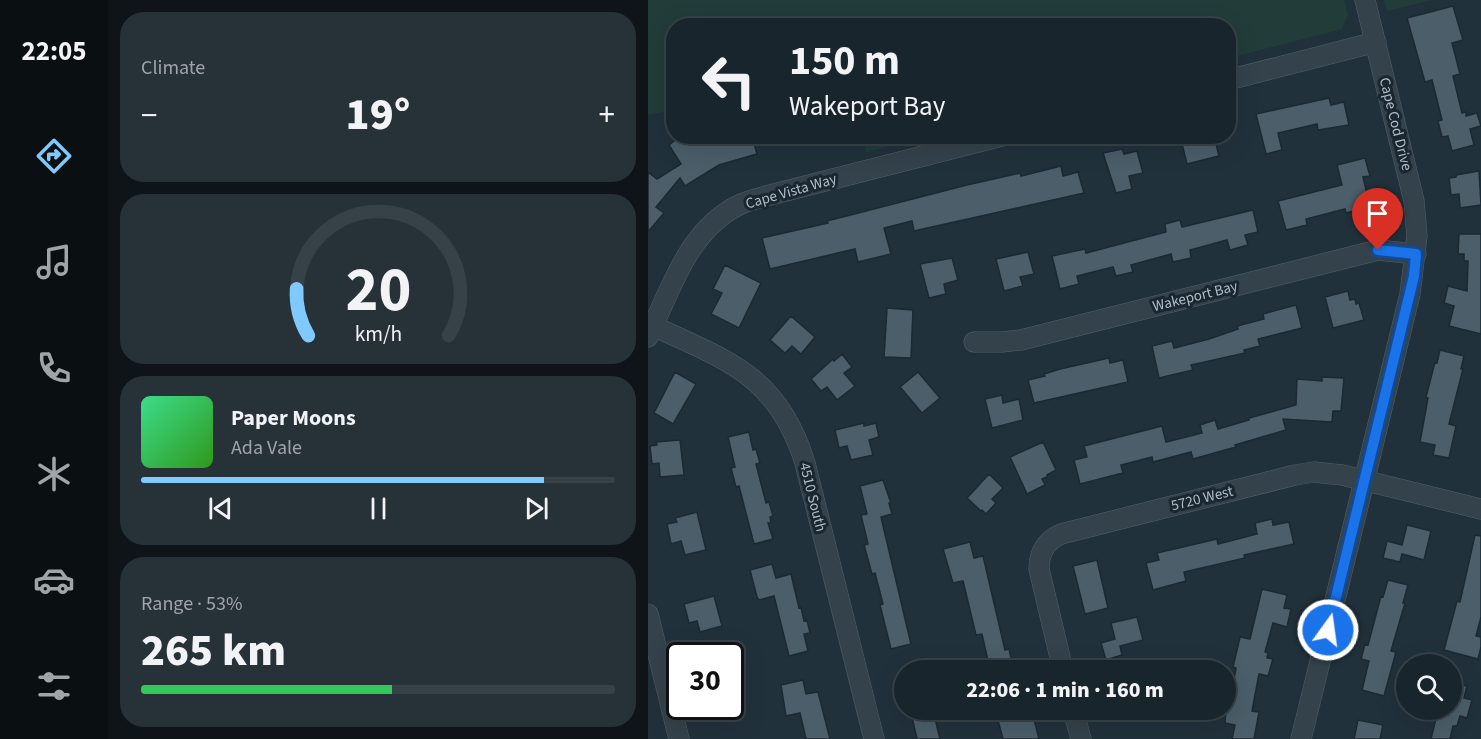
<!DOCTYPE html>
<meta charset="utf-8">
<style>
body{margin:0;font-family:"Source Sans 3",sans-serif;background:#263138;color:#f1f3f6;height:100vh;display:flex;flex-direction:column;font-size:22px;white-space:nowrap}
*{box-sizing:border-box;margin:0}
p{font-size:20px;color:#9fa5a9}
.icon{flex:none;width:33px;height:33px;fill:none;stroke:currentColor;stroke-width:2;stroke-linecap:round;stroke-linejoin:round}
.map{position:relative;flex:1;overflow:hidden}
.details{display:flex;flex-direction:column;gap:12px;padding:12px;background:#0e1418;width:540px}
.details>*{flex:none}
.banner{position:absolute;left:18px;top:18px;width:570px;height:126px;border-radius:24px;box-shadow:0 6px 24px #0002,0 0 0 2px #374248;background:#19252c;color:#f1f3f6;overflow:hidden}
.fabs{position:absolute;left:748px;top:654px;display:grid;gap:12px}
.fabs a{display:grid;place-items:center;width:66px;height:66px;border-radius:50%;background:#19252c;box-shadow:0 6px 24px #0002,0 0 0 2px #374248;font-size:30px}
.speed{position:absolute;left:18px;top:642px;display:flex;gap:12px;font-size:30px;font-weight:700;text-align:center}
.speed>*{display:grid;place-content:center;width:78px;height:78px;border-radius:50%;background:#19252c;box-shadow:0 6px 24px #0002,0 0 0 2px #374248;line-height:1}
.speed .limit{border:3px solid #111;border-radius:9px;background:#fff;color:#111}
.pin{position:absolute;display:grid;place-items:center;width:51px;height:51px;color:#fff;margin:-62px -26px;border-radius:50% 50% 50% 0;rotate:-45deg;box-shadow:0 0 6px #0007}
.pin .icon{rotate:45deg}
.me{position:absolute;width:66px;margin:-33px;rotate:14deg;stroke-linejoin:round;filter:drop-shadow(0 0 4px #0008)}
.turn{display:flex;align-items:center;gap:21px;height:126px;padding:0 24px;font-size:27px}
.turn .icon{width:78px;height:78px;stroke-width:2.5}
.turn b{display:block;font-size:42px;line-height:51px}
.big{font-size:45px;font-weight:800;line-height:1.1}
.details .widget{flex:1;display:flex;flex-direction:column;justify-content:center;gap:9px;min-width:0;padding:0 21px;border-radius:24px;background:#263138}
.details .dial{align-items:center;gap:0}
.dial svg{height:156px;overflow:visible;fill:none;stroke:#374248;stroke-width:7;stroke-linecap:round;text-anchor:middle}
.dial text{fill:#f1f3f6;stroke:none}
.song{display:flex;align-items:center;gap:18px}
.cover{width:72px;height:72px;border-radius:9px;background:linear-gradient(135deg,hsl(150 70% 55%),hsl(110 70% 35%))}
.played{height:6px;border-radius:3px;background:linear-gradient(90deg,#7fc9fd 85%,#374248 85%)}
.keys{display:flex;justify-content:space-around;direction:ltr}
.heat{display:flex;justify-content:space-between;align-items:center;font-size:33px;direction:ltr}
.charge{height:9px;border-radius:4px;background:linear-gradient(90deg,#34c759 53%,#374248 0)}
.trip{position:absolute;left:246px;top:660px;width:342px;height:60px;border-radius:30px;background:#19252c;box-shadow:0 6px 24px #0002,0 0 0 2px #374248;font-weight:800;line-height:60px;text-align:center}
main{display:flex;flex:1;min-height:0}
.tab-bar{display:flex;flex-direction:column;width:108px;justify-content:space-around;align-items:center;background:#0a0f12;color:#9fa5a9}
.tab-bar .icon{width:42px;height:42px}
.tab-bar .on{color:#7fc9fd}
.tab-bar b{font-size:27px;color:#f1f3f6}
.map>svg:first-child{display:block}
.green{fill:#223c3a}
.building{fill:#4b5e69;stroke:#1c2932;stroke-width:1.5}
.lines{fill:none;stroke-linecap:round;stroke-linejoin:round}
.minor-casing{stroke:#526069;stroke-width:21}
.minor{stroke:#34424b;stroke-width:20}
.route-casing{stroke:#114b97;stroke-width:15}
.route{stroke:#1a73e8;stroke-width:10}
.labels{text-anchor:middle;stroke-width:6;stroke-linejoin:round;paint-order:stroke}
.street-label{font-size:15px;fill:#afbdc7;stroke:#1a2730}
</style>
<main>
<nav class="tab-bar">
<b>22:05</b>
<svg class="icon on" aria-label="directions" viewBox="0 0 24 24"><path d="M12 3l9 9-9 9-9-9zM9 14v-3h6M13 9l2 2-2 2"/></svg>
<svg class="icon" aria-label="music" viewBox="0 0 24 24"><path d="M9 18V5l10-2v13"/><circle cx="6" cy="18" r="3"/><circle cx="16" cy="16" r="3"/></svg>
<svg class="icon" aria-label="phone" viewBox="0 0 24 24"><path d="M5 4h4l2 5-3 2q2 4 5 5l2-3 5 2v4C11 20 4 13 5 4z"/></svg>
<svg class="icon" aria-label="climate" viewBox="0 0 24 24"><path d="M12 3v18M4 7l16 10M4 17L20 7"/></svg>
<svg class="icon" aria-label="car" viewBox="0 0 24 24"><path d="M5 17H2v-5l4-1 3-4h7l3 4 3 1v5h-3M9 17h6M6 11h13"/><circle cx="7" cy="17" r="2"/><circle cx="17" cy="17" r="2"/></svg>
<svg class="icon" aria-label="filters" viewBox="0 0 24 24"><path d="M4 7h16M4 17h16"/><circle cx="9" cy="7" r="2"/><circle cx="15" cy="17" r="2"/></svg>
</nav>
<section class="details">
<div class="widget"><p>Climate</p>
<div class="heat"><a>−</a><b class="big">19°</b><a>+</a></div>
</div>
<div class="widget dial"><svg viewBox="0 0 100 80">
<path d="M14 69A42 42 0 1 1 86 69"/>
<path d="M14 69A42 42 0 0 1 8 45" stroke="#7fc9fd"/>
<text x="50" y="56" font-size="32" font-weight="700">20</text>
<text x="50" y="72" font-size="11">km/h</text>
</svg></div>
<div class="widget">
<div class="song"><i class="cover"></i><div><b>Paper Moons</b><p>Ada Vale</p></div></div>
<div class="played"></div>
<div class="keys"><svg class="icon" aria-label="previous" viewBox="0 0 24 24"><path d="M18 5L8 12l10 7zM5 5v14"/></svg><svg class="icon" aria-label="pause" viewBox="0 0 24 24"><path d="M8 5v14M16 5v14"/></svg><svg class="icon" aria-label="next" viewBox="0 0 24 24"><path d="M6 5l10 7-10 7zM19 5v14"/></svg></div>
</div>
<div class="widget"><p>Range · 53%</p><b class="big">265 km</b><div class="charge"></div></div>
</section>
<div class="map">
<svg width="833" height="739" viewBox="0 0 833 739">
<rect width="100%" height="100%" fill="#21313b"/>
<!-- green -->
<path class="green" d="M0,0h696l4,15 -6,14 -113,29 -1,-32h-554l-1,84 -25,5z
M736,0h48l-45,11z
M214,137v-1l65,1 -61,15z"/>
<!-- building -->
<path class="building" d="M805,6l10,34 -11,3 8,31 -7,2 9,37 4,-1v4l11,-3 4,13 -11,3 4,16 -22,6 -4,-15 -6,1 -4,-16 4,-1 -10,-40 -7,2 -18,-64z
M681,98l2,7 13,-3 5,23 -31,5 -1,-6 -39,9 4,17 -16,4 -10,-40z
M33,136h71l5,18 -38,11 -34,21 -5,-8 -24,29 8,6 -16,19v-60l9,7 24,-15 -12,-19z
M532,136h34l5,20 -32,8z
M474,149l2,5 13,-3 6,22 -14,3 3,13 -16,4 -13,-40z
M717,158l5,18 -7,1 7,30 -24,6 -1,-4 -39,10 1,6 -21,5 -8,-29 64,-16 -5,-20z
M413,166l2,10 15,-4 6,21 -170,38 -2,-10 -28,7 7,26 -33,8 -3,-13 -85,20 -8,-31 66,-15 -1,-2 140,-36 53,-12 1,3z
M831,171l2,34 -21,3 -1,-14 -8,1 -2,-17 7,-1v-2z
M605,210l5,22 -13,3 3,10 -18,5 -3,-10 -37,10 1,8 -18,4 -2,-8 -40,11 2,7 -17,4 -3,-9 -36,9 2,8 -19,5 -8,-33 33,-7 1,4 80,-21 -1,-8 15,-4 2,7z
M811,234h22v100l-32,-8 5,-20 -10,-3 4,-17 19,5 1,-30h-4v-7h-6z
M380,252l6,22 -14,3 3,9 -19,5 -8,-32z
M304,258l6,22 -14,4 2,10 -17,4 -9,-34z
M77,265l36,18 -22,45 -28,-14 11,-21 -9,-4z
M700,291l2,9 5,-1 1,5 3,-1 5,17 -31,8 -8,-31z
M648,305l6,23 -44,11 2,7 -16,4 1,3 -54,12 2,5 -34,8 -7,-32 20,-5 2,7 35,-9 29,-10 -1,-3 27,-7 -1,-5z
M239,308l26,2 -2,48 -27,-1z
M143,316l24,21 -14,17 -9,-8 -7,7 -15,-13z
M792,350l24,6 -3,13h2l-14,55 7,2 -7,32 -16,-3 2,-10 -15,-3 8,-44 -2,-1 9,-35 2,1z
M194,354l10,13 -8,6 11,13 -18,14 -10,-13 -6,4 -10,-12 22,-20 1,2z
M461,358l1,5 13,-3 5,22 -94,21 -6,-23 17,-4 -1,-2 16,-5z
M27,372l21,12 -23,40 -19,-11z
M270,372l22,26 -18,15 -22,-26z
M674,377l22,1 -3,33h-8l-1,11 -49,-3 3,11 -51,15 1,2 -43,12 -2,-7 -38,10 -1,-5 -31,8 2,8 -43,11 -6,-24 13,-3 -3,-11 78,-20 4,16 36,-9 -2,-8 15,-5 3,9 31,-9v-2l47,-13 1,-26 25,2z
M354,395l1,8 16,-4 4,21 -31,8 -7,-29z
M216,423v3l12,-3 3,14 -10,3 4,15 -22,5 -4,-14 -8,2 -4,-18z
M101,432l4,18 3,-1 4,14 -4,1 10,39 3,-1 4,14 -3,1 1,6h-3l5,16 -19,5 -15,-58 -3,1 -5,-19 4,-1 -7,-30z
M32,440l4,35 -24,2 -1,-14 -7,1 -2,-18 7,-1 -1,-3z
M395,442l13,28 -9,5v2l-5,2 3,6 -18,9 -17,-37z
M341,474l14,14 -11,11 4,4 -10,11 -4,-4 -1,1 -14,-13z
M235,480l8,23h-2l3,11 -11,3 30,127 -20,5 -11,-44 3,-1 -8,-31 -3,1 -8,-29 4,-1 -7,-29 6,-1 -7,-28z
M49,512l9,38 -21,5 -4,-14 -10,3 -4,-20 10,-2 -2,-4z
M624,519l1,6 16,-3 5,22 -50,11 1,3 -61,14 2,9 -33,9 -7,-27 13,-3 -2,-7 60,-14 1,5 39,-10 -2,-11z
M759,525l24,6 -7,29 -22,-6 -2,8 -17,-4 4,-17 15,4z
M827,535l6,1v81l-5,19 5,1v10l-3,12 -34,-9 13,-49 3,1z
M322,542l4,16 9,-2 22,94 4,-1 5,21h-24l-8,-36 -6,1 -13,-54 -10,2 -10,-34z
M449,560l11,48 -23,6 -12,-48z
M124,564l4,14 15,-4 8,34 2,-1 3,14 3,-1 3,13 -6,1 4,17 -19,5 -15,-60 -15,4 -2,-3 -7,-27z
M740,580l20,5 -5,18h2l-14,48 5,1 -12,44 -22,-6 7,-29 -8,-2 4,-15 3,1 13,-49 2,1z
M614,589l25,6 -3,13 7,1 -4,18 -14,-4 -8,29 3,1 -1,5 6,1 -5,17 -9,-2 -7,37 7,1 -5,27h-22l3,-14 -10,-2 1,-16h3l7,-39 -3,-1 7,-30 10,2z
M66,596l8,30 -22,6 -3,-11 -8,2 -5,-19z
M489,617l6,23 -23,6 2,9 -16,5 -5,-17 14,-4 -4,-16z
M155,680l3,14 12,-2 12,47h-24l-6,-26 -14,3 -5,-31z
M804,682l15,4 -3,12 8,2 -5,18 -7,-2 -3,10h-4l-3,13h-19l7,-29h14z
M279,710h6l7,29h-23l-6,-26z
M363,710h13l3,11 7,-2 5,20h-36l-7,-26z
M710,720l25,5 -3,14h-26z"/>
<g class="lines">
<!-- minor casing -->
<g class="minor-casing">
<path id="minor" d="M580,80l148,-38
M5,326c76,35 125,50 152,137l69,276
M0,337c23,-48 40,-107 91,-132 10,-5 21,-7 31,-10l232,-59
M326,342h28l19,-2 357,-90 38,4
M0,614l31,125
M415,670l-24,-101c0,-17 7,-28 22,-35l234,-59 19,-3 28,3 139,34
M425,710l8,29
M653,739l109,-445 7,-58 -3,-35 -49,-201"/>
</g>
<!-- minor -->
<use href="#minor" class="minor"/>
</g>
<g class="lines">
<!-- route casing -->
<g class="route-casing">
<path id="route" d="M680,630l86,-354 2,-22 -38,-4"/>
</g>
<!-- route -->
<use href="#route" class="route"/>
</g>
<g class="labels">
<!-- street labels -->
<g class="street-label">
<text transform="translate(748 124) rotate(76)" y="5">Cape Cod Drive</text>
<text transform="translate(143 191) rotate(-16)" y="5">Cape Vista Way</text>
<text transform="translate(547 296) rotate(-14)" y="5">Wakeport Bay</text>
<text transform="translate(165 497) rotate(76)" y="5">4510 South</text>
<text transform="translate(554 498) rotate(-14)" y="5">5720 West</text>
</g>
</g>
</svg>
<div class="fabs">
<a><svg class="icon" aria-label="search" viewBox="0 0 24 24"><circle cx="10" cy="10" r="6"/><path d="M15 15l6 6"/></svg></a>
</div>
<div class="speed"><div class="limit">30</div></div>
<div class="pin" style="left:730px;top:250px;background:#d93025"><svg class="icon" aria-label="arrive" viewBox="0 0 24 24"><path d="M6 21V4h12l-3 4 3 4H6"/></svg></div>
<svg class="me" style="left:680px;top:630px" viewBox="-20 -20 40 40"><circle r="17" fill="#1a73e8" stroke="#fff" stroke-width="3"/><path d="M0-11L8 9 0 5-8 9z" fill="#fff"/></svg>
<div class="trip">22:06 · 1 min · 160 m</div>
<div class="banner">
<div class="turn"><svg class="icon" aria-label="left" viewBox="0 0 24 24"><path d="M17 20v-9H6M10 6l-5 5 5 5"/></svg><div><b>150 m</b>Wakeport Bay</div></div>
</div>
</div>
</main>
